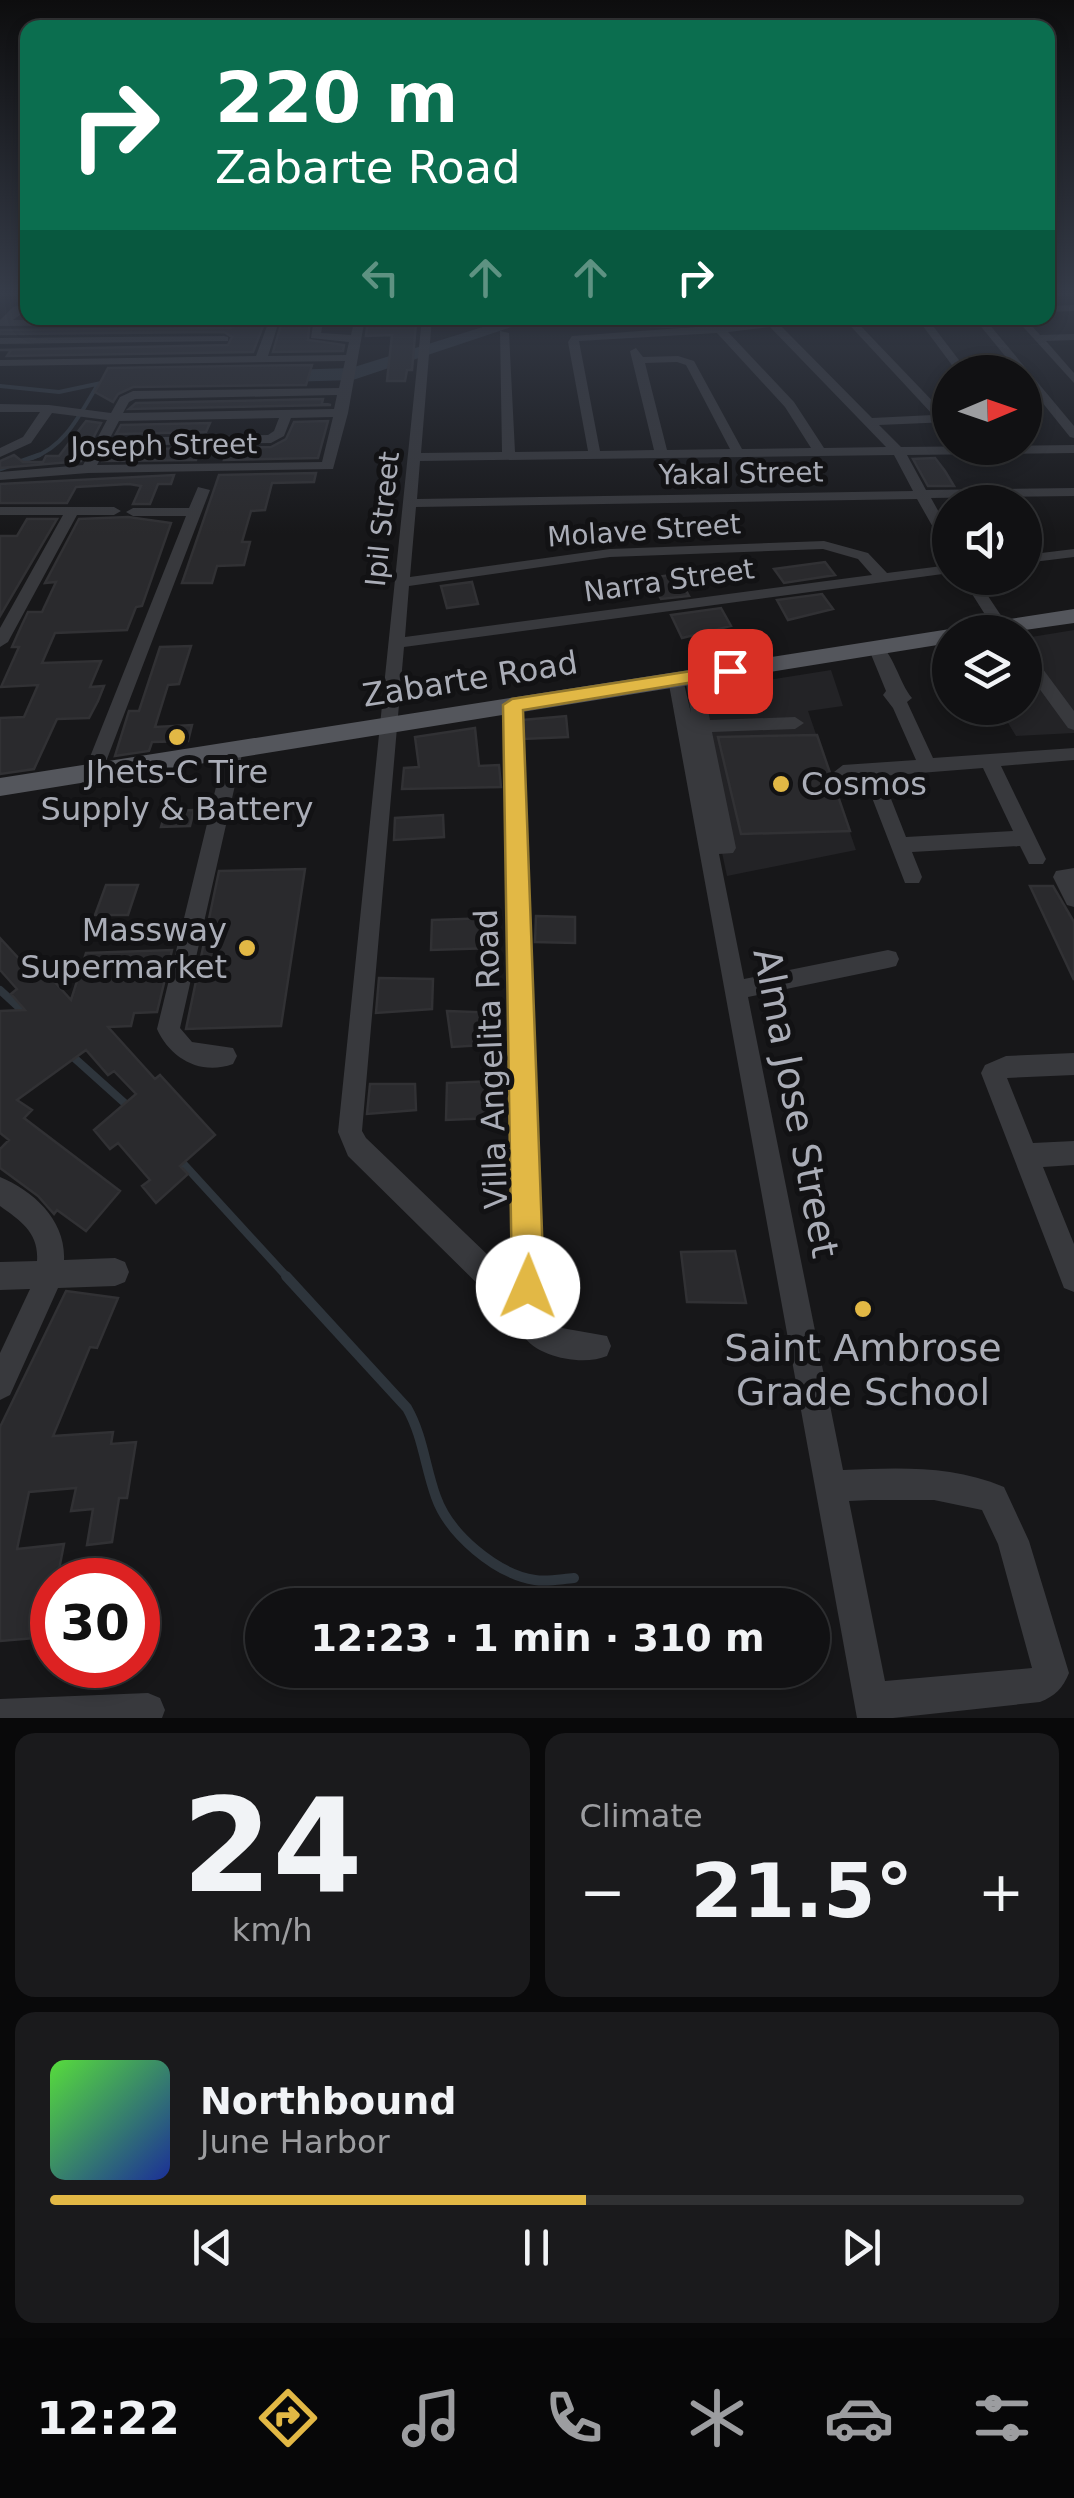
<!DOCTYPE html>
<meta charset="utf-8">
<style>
body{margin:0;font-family:"DejaVu Sans",sans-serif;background:#1a1a1c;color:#f1f3f6;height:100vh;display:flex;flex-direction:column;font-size:38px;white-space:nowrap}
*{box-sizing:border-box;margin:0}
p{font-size:32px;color:#9c9da0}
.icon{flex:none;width:55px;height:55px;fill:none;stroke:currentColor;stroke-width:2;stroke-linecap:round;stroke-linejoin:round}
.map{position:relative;height:1718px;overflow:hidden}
.drawer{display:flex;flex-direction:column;gap:15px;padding:15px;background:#09090a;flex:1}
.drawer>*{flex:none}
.hud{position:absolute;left:20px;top:20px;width:1035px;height:305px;border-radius:20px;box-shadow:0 5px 15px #0003,0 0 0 2px #303133;background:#0b6e4f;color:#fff;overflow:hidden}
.needle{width:65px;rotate:88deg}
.buttons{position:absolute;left:932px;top:355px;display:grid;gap:20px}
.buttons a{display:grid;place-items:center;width:110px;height:110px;border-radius:50%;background:#111113;box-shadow:0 5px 15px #0003,0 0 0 2px #303133;font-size:50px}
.speed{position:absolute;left:30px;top:1558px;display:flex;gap:20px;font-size:50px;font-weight:700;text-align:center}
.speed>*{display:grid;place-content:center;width:130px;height:130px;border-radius:50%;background:#111113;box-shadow:0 5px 15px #0003,0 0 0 2px #303133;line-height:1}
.speed .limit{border:15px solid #d22;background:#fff;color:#111}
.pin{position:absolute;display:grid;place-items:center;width:85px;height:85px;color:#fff;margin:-42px;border-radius:20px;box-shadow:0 5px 15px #0006}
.me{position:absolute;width:110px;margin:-55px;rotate:1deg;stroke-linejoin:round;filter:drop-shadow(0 0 8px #0008)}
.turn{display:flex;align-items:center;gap:35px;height:210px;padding:0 30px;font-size:45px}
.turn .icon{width:130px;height:130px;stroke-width:2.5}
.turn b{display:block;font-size:70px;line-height:85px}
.lanes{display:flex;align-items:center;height:95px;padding:0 30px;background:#0003;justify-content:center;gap:50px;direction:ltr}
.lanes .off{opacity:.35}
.big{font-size:75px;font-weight:700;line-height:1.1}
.drawer .widget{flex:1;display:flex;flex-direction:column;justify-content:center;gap:15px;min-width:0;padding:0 35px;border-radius:20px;background:#1a1a1c}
.drawer .dial{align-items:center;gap:0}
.dial b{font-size:130px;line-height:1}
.song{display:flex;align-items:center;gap:30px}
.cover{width:120px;height:120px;border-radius:15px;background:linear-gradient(135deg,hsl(110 70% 55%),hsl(230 70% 35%))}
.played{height:10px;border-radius:5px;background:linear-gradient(90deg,#e2b845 55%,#303133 55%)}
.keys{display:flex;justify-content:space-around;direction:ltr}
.heat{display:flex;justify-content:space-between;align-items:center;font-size:55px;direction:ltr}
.drawer .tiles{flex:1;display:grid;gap:15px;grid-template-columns:1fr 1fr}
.widget:last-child{grid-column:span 2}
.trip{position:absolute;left:245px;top:1588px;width:585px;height:100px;border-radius:50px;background:#111113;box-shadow:0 5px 15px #0003,0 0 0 2px #303133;font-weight:700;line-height:100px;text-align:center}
.menu{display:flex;height:160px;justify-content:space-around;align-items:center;background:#070708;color:#9c9da0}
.menu .icon{width:70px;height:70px}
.menu .selected{color:#e2b845}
.menu b{font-size:45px;color:#f1f3f6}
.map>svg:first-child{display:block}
.built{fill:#232326}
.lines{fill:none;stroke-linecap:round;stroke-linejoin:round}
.stream-far3{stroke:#2e353c;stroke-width:4}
.stream-far2{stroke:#2e353c;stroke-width:5}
.stream-far1{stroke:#2e353c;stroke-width:8}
.stream{stroke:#2e353c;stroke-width:10}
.river{fill:#2e353c;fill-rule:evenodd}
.building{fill:#2a2a2d;stroke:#313134;stroke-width:2.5}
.minor{fill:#38393d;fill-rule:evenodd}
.major{fill:#54565c;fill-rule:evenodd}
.route{fill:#e2b845;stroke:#93782d;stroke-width:2.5}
.poi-dot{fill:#e2b845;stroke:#121214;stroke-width:4}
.labels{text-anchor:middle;stroke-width:10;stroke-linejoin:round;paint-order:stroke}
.far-street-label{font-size:28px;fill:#aaadb7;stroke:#121214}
.street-label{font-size:32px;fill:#aaadb7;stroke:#121214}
.poi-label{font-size:32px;fill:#aaadb7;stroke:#121214}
.near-street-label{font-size:38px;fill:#aaadb7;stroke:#121214}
.near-poi-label{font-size:38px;fill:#aaadb7;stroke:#121214}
</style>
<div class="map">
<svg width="1074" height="1718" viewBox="0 0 1074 1718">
<rect width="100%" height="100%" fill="#171719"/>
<!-- built -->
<path class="built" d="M1074,630v103l-58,3 -17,-28h26v-70z
M831,670l12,36 -35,5 48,139 -129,26 -35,-164 1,-20z"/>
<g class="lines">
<!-- stream-far3 -->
<path class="stream-far3" d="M0,386l59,6 47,-10
M32,458c33,-11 48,-44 65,-72"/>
<!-- stream-far2 -->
<path class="stream-far2" d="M0,469l39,-14"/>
<!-- stream-far1 -->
<path class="stream-far1" d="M0,990l25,23
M71,1055l58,52
M179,1159l109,119"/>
<!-- stream -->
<path class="stream" d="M286,1276l121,132c16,28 18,59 29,89 13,37 60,77 99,83 13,2 26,-1 39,-2"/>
<!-- river -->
<path class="river" d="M512,318h26l-185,62 -67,2 -10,-6 10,-6 65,-2z
M614,318h106c-17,13 -89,13 -106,0z
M727,318h44l-18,9z"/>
</g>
<!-- building -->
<path class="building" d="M237,318h29l-13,34 -246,4 4,-6h-11l228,-5 4,-8 -8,-5 -224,2v-4l231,-2 9,-6z
M283,318h27l-2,22 36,5 -1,6 -70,1z
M368,318h45l-1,5h4l-4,47h-5l-2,11h-18l5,-46 -26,1z
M312,365l-6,20 -173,2 -15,7 -5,8 -18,-10 13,-24z
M323,399l-1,4 9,2 -202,4 7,-6z
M86,421l15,2 -20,38 -81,7v-7l14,-6 9,7h20l3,-6h13z
M328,421l-10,37 -94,2 4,-12 43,-1 15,-8 8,-17z
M210,423l-4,9 -90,2 5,-9z
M200,448l-4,12 -93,1 6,-11z
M935,458l10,13 9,15h-26l-15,-27z
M316,473l-2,9 -42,1 -7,27 -14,1 -9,31h8l-6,23 -27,1 -5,17h-30l37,-108z
M174,475l-3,9h-13l-8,20h-17l8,-18 -12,-2 -53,3 -9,16h-67v-19z
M128,517l43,6 -29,83 -6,1 -9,23 -72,3 -13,30 59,-2 -11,26 14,-1 -6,15 -9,17 -32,1 -23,50 -34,5v-56l24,-1 14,-32 -37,2 18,-40h-7l8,-18 8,-17h14l14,-30 -11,1 34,-64z
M27,519h30l-57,97v-80h17z
M825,562l10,13 -51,8 -10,-14z
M677,574l12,22 -28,3 -11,-21z
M472,582l6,22 -31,4 -6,-22z
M822,594l11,15 -45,11 -11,-20z
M721,608l10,18 -49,12 -11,-23z
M191,646l-12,38 -11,1 -13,42 37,-2 -4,16 -36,1 -3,9 -34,5 14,-45h10l21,-64z
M566,716l2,21 -45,2v-19z
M475,728l4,38 20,-1 2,22 -99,2 2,-21 15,-1 -4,-30z
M817,735l33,96 -109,3 -23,-97z
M194,810l-4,16 -29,1 5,-16z
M443,815l1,22 -50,3 1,-22z
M305,869l-24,157 -95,3 33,-158z
M106,885h32l-10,30h-33z
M1030,886h23l21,36v58z
M536,916l39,1v26l-40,-1z
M492,918l1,30 -62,2 1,-30z
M0,938l35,38 9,-6 27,30 15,-47 86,-3 -15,62 -23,1 -3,13 -23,1 47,52 5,-4 55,60 -35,31 8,8 -32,29 -14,-17 8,-6 -32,-37 -8,6 -16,-19 42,-36 -22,-23 -6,4 -22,-25 -69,50 15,10 -8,8 96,73 -34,40 -29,-21 -3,4 -16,-18 -38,-28v-19l9,-9 -9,-7v-122l25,-1 -14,-16 6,-5 -17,-19z
M379,978l54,1 -1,30 -56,4z
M447,1011l53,2v31l-48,3z
M494,1081l1,37 -49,2 1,-37z
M370,1084h45l1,26 -49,4z
M735,1251l11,52 -59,-1 -6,-50z
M66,1291l52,7 -21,50 -7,-1 -37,89 60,-4 -2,12 25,-2 -9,56h-8l-7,44 -25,3 6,-36 -22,2 5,-23 -47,4 -12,57 47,-5 -7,36h-5l-6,57 -46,4v-214z"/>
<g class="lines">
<!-- minor -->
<path class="minor" d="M28,303v6l-15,11 218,-2 5,3 -5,3 -231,2v-6l13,-13z
M1074,305v6l-26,1v-6z
M270,318h10l-12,38 78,-1 3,-13 -38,-4 3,-20h10l-3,15 30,2 4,-17h10l-17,95 -15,56 -245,4 -88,7v-8l83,-7 24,-45 -55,-7 -21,30 -31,14v-9l23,-11 17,-25h-40v-8l49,1 62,8 9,-16 13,-6 206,-3 6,-27 -345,5v-6l256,-4zM337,395l-3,14 -211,4 6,-11 6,-3zM333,417l-11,45 -225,3 10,-19 164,-3 13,-7 7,-18zM279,418l-5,13 -6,4 -158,3 9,-17z
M422,318h10l-11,135 81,-1 -2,-121 9,2 6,119 73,-1 -20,-109 4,-6 193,-14 -1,-4 11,2 62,-2 -5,3 -51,5 91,92 61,-3 -90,-97h10l92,96 5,1 -1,7 -70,3 22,22 173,-2v8l-167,2 19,35 148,-2v8l-143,2 19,34v17l-7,-4 -26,-46 -501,8 -6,70 200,-28 214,-8 44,12 19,20 63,-8v8l-546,74 -42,484 4,7 150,144 -13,-577 9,-6 6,2 25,612 13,14 51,9 4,10 -4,10c-23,10 -70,2 -84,-21 -4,-7 -6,-16 -8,-24l-16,-6 -151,-149 -10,-24zM770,327l116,120 -62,1 -30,-46 -66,-70zM717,333l68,74 26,41 -69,1 -48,-88 -16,-5 -35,1 -7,-9 -6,3 24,99 -54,1 -21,-110zM677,362l9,3 44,84 -63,1 -22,-87zM894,455l19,36 -496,8 3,-38zM823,549l35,10 14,16 -467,62 4,-51 201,-29z
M917,318h10l41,54h-11z
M974,318h10l90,108v12l-4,-1 -45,-56v-9h-7z
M1015,318h10l15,17 34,-1v6l-28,1 28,32v10z
M224,336l4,1v4l-228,3v-6z
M198,487l12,3 -108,282 -9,7 -7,-2 -2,-5 102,-256h-53l-7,-4 7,-4h56z
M0,507h114l7,4 -7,4h-37l-69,127 -8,5v-19l63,-113h-63z
M1074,549v8l-49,6v-8z
M962,578h14l36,54h-16z
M876,642c17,8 23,41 36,56l-5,4 26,56 141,-10v12l-73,6 45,93 -3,5h-14l-9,-18 -108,6 10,25 -3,6h-14l-41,-106 -21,2 -9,-7 9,-7 73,-5 -23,-52 -10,-13 3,-4 -18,-44zM983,768l30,63 -107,6 -24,-61z
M1025,652l6,1 43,58v19l-6,-2 -43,-59z
M693,672l8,5 9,43 85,-3 9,6 -9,6 -83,3 24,116 -3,5 -14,1 25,125 144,-29 8,2 3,7 -3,7 -8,2 -140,29 95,473c56,-2 108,-5 161,17l25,54 40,132c-6,15 -14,23 -29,29l-147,16h-36l-189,-1039 2,-4h12l9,38 -6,-36zM871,1500h63l48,10 16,34 34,124 -147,13 -36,-180z
M234,744l9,6 -63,278 12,14 41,6 4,8 -4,8c-33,12 -63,-6 -76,-35l68,-279z
M1074,868v39l-7,-2 -14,-28 3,-6z
M1074,1053v22l-67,3 26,65 41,-2v24l-31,2 31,77v48l-10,-4 -83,-215 4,-8 21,-9z
M0,1177c34,14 66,44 64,83l51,-2 10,4 4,10 -4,10 -10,4 -57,2 -48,107 -10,5v-47l30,-64 -30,1v-28l37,-1c2,-28 -16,-40 -37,-55z
M148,1693l12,5 5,12 -3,8h-162v-19z"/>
<!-- major -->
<path class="major" d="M1074,609v14l-63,9h-51l11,-7z
M950,629l9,3h-9v11l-950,153v-18z"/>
</g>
<!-- sky -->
<linearGradient id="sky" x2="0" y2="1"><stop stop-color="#0d0d0e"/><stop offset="0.55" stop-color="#363c49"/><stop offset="1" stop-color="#363c49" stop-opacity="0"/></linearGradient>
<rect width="1074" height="534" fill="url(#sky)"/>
<!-- route -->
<path class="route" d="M730,665l9,6 -3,4 -213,35 21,577 -5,11 -11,5 -11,-5 -5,-11 -9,-582 9,-6z"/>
<!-- markers -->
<g class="poi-dot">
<circle cx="177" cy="737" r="10"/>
<circle cx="781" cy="784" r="10"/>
<circle cx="247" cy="948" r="10"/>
<circle cx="863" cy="1309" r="10"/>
</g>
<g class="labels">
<!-- far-street labels -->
<g class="far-street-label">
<text transform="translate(164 445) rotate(-1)" y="10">Joseph Street</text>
<text transform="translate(741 473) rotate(-1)" y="10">Yakal Street</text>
<text transform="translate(382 519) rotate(-84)" y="10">Ipil Street</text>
<text transform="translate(644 530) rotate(-4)" y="10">Molave Street</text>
<text transform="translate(669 580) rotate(-8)" y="10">Narra Street</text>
</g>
<!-- street labels -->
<g class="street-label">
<text transform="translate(470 679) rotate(-9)" y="11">Zabarte Road</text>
<text transform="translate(491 1059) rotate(-92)" y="11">Villa Angelita Road</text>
</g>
<!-- poi labels -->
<g class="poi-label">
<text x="177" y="783">Jhets-C Tire<tspan x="177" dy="37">Supply &amp; Battery</tspan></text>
<text x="801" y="795" text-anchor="start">Cosmos</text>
<text x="227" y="941" text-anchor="end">Massway<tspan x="227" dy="37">Supermarket</tspan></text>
</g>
<!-- near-street labels -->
<g class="near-street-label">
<text transform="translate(796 1103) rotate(79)" y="13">Alma Jose Street</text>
</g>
<!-- near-poi labels -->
<g class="near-poi-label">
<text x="863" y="1361">Saint Ambrose<tspan x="863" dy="44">Grade School</tspan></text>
</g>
</g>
</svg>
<div class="buttons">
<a><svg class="needle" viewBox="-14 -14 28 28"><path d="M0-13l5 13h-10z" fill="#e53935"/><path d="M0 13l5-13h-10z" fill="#9c9da0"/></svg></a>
<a><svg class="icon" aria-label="sound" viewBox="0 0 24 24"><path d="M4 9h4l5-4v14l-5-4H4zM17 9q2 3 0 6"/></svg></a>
<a><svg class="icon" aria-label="layers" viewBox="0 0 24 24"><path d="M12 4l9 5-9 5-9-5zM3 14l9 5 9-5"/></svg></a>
</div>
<div class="speed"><div class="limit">30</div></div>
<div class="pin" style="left:730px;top:671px;background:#d93025"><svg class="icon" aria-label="arrive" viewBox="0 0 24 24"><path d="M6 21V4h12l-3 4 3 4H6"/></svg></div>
<svg class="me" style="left:528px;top:1287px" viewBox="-20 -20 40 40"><circle r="19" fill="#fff"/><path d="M0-13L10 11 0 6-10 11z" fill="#e2b845"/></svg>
<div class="trip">12:23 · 1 min · 310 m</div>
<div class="hud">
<div class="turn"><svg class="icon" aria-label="right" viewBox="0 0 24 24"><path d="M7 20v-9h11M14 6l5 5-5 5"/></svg><div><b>220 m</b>Zabarte Road</div></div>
<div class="lanes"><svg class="icon off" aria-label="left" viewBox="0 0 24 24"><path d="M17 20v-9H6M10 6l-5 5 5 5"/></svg><svg class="icon off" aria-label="ahead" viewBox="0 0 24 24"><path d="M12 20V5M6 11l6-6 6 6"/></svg><svg class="icon off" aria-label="ahead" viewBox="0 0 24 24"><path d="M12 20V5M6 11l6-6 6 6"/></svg><svg class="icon" aria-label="right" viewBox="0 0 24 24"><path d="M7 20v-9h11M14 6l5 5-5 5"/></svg></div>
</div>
</div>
<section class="drawer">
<div class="tiles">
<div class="widget dial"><b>24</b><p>km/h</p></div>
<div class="widget"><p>Climate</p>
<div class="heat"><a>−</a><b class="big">21.5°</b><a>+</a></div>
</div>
<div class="widget">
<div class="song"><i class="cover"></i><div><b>Northbound</b><p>June Harbor</p></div></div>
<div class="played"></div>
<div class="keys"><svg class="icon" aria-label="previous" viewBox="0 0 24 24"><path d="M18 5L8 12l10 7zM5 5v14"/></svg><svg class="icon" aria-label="pause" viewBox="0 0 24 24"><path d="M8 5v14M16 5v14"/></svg><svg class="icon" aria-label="next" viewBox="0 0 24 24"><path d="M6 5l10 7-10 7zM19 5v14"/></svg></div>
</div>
</div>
</section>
<nav class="menu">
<b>12:22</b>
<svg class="icon selected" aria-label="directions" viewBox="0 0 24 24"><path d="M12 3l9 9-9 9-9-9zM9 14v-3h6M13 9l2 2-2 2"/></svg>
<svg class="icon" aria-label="music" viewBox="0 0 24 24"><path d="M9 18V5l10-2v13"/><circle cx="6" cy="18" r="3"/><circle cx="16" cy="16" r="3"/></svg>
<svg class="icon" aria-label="phone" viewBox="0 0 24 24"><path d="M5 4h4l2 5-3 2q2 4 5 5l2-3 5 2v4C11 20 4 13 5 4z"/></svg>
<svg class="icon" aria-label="climate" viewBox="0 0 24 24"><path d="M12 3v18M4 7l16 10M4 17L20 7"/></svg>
<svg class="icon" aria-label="car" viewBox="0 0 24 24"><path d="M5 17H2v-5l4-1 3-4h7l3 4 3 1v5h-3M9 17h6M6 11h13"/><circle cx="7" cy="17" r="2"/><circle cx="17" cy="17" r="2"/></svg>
<svg class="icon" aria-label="filters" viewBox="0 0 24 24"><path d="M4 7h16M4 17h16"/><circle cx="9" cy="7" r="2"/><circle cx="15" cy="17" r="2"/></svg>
</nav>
